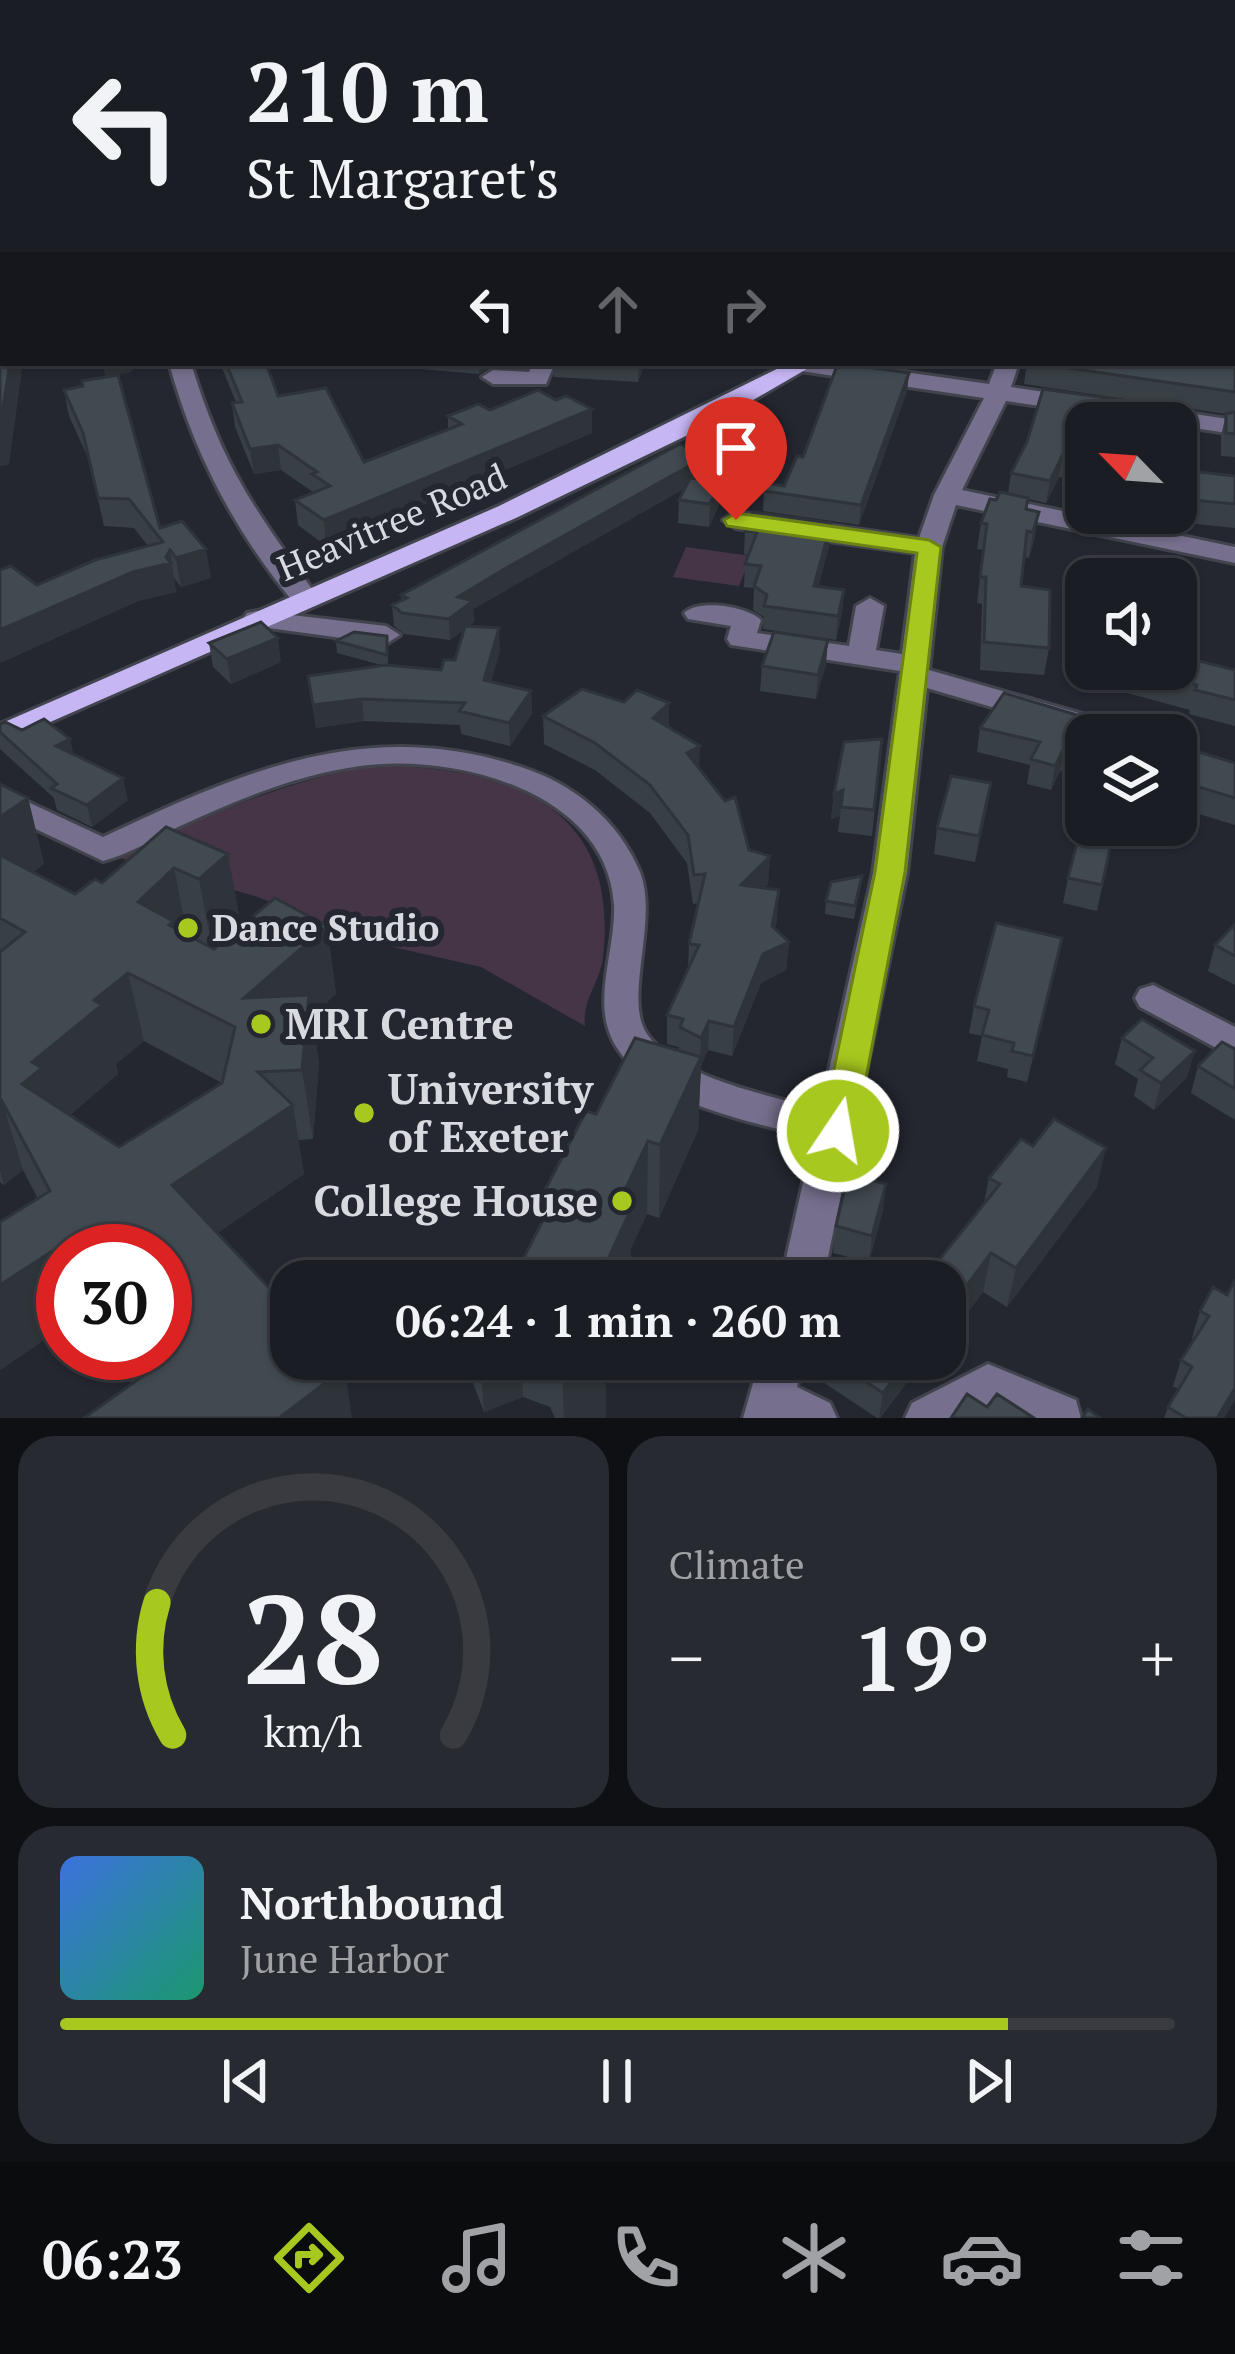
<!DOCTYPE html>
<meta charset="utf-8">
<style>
body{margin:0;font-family:"PT Serif",serif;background:#282a31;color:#f1f3f6;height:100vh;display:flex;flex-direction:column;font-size:45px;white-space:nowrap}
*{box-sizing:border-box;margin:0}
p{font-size:39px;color:#a0a2a6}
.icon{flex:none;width:66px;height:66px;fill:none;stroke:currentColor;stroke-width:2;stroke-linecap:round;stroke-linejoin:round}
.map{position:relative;height:1418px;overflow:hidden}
.details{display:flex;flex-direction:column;gap:18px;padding:18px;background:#0f1014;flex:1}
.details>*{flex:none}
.guide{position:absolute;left:0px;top:0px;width:1236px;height:366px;box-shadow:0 3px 9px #0004,0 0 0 3px #393b41;background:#1b1d24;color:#f1f3f6;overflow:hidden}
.needle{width:78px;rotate:295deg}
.controls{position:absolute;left:1065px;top:402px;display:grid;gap:24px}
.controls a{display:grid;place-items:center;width:132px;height:132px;border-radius:24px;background:#1b1d24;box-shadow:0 3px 9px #0004,0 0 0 3px #393b41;font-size:60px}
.speed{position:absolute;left:36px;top:1224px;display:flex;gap:24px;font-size:60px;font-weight:700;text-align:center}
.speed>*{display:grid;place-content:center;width:156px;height:156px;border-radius:50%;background:#1b1d24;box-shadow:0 3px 9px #0004,0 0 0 3px #393b41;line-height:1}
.speed .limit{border:18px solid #d22;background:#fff;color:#111}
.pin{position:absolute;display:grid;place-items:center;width:102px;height:102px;color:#fff;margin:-123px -51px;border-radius:50% 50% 50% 0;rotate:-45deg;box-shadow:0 0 12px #0007}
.pin .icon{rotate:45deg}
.me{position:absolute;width:132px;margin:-66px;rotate:12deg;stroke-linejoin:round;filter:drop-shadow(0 0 9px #0008)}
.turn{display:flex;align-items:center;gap:42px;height:252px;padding:0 48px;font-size:54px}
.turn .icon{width:156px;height:156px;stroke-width:2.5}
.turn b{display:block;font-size:84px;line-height:102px}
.lanes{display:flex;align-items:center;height:114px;padding:0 48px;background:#0003;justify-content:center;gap:60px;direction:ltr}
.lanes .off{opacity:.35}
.big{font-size:90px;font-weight:700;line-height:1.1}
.details .tile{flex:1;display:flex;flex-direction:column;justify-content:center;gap:18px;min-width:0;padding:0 42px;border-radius:36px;background:#282a31}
.details .dial{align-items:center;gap:0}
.dial svg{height:312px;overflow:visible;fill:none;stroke:#393b41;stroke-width:7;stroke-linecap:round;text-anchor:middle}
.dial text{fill:#f1f3f6;stroke:none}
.song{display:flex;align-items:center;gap:36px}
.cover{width:144px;height:144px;border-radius:18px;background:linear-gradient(135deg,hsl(220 70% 55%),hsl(160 70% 35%))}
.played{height:12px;border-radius:6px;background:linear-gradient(90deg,#a7c81f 85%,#393b41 85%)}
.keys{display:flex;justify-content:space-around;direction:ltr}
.heat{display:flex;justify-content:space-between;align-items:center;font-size:66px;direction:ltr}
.details .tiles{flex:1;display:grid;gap:18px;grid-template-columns:1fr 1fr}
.tile:last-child{grid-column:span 2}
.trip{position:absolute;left:270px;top:1260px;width:696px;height:120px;border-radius:36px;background:#1b1d24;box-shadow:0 3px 9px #0004,0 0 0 3px #393b41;font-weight:700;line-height:120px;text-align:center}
.tabs{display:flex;height:192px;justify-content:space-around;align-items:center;background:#0b0c0e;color:#a0a2a6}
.tabs .icon{width:84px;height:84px}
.tabs .active{color:#a7c81f}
.tabs b{font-size:54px;color:#f1f3f6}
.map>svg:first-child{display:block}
.green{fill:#463546}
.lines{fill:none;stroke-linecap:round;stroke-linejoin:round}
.minor-casing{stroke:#41444c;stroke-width:6}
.major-casing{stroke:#41444c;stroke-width:6}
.minor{fill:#766f8d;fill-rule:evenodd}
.major{fill:#c6b6f4;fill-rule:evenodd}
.wall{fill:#384046;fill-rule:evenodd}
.shaded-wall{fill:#2e3439}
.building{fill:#414a51;stroke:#2e3439;stroke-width:3;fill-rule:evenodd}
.route{fill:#a7c81f;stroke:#6d8214;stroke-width:3}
.poi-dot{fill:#a7c81f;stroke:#242730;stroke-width:4.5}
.labels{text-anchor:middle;stroke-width:12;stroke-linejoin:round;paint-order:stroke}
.street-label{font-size:36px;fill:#d8dae0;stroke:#242730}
.poi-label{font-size:36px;font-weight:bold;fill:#d8dae0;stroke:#242730;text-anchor:start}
.near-poi-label{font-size:42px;font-weight:bold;fill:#d8dae0;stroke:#242730;text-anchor:start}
</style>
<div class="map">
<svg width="1235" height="1418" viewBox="0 0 1235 1418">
<rect width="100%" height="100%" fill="#242730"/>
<!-- green -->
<path class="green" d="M686,547l65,9 -12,30 -66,-9z
M368,765c131,2 253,32 235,192 -3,26 -21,42 -18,69l-104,-59 -101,-23 -125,-48 -135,-38c80,-42 159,-73 248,-93z"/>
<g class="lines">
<!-- minor casing -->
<g class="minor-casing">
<path id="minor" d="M786,0h14l1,3h-14z
M3,275v22h-3v-21z
M169,363h22c31,103 65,149 127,234l-4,6h-20c-60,-73 -100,-149 -125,-240z
M533,363h22l-9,21h-53l-11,-7 11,-7 36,2z
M783,363h58l148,21 8,-21h22l-8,24 224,33v14l-229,-33 -44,89 273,57v16l-279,-58 -14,42 -13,123 202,58 4,7h-48l-160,-47 -20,185 -52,252 4,6 -7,11 -29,139h-42l32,-143c-61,-17 -159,-32 -196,-90 -28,-43 -1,-96 -3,-143 -7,-115 -162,-152 -254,-139 -64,9 -124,34 -182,61 -24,12 -49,27 -75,34l-103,-49v-23l103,48c139,-66 265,-121 418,-70 53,17 97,53 119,105 19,48 -17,127 7,162 31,45 123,61 173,76l53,-237 27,-202 -169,-26 -4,-6 4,-13 -43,-7 -4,-6c15,-14 62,-7 77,7l-4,13 92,13 7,-40 14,-8 14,8 -8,44 26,4 13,-101 -179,-25 -13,-8 13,-8 183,26 15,-43 50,-97 -190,-28z
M257,611l129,15 14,9 -14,9 -139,-19 -4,-6 4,-6z
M1153,985l82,42v31l-95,-51 -5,-9 5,-9z
M760,1359h44l-7,28 33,16 7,15h-94z
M988,1364l88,36 5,18h-63l-28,-12 -21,12h-64l7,-15z"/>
</g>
<!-- major casing -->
<g class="major-casing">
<path id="major" d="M789,363h28l-100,58 -199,96 -518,227v-20l499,-218z"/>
</g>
<!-- minor -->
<use href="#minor" class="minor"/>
<!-- major -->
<use href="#major" class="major"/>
</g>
<!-- wall -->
<path class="wall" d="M0,0l3,3v145l-3,-2z
M1235,0v183l-2,-1v-179z
M1235,261v196l-14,-1v-20l5,-22 -202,-30 3,-21z
M220,363h51v4h-3l10,29 86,66 84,-33v-13l108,-16 36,9v24l-266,113 -28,-21 -3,-25 18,-8 -32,-22 -27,4 -19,-47 -3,-24 4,-1z
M349,363h181l-4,4 -33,-1 -14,8z
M553,363h92l-7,19 -84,-5z
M893,363h25l-2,6 -23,-3z
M909,373l-2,18 -48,134 -96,-14 1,-20 20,-5 19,-29z
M1043,389l114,16 -2,18h-69v11h-2l-17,44 -8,-1 -13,26 -18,-4 -2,10 9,28 -6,21 -5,-1 -3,29 28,62 -5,27 -64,-5 2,-66 -5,-1 6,-53 -6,-1 4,-26 15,-23 12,-6 3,-21 16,-31z
M64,390l96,138 51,50 -30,9 -7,-9 2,14 -38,9 -138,62v-93l37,15 111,-39 -14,-18 -30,-2 -15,-66 -20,-44z
M707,456v20l-7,4 20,2 -1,23 -10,22 -31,-4 1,-23 6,-12 -212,121 1,13 -5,4 31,24 -9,32 40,9 1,23 -22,32 -49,-12 -1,-9 -96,-4 -48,7 -8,-52 73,-11 -44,-12 -1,-12 52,7v17l53,5 14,-10 9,-30 -14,10 -46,-6 -10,-8 -2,-21 10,-4 -1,-6z
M1192,471l43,5v52l-47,-5 -1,-30z
M745,531l84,15 -11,41 26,3 -2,24 -6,26 -73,-11 1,-12 -11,-7 1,-22 -10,-1 1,-23 3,-9 -4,-1z
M209,643l72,19 -50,22 -18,-17z
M826,664l-10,35 -56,-8 2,-25z
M1120,669l115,1v56l-46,-12 1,-4 -74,-20z
M624,702l45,1v24l30,41 50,82 21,6 -2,28 -4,4 13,31 -2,10 14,13 -3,28 -25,13 -29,73 -24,-6 -7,16 -3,64 -39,88 -12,-4 -16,34v33h-119l32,-63 -1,-24 53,-80 83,-63v-4l-12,-3v-29l21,-46 1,-25 9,-41 -5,1 -6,-41 -37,-50 -55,-43 -51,-26 -1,-28z
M0,724l70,15 3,15 55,46 -36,27 -35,-17 -3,-12 -54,-49z
M980,728l106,7v44l-26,-8 -9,19 -24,-6 3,-19 -53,-13z
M882,739l-10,97 -34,-4 2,-16 -9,3 3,-25z
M1176,745l59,18v62l-59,-18z
M0,784l28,14 16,66 -11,8 42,22 27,-11 126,-29 12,67 -28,26 -18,-9 20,11 113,-23 9,68 -24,22 7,47 -6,76 -15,1 6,34 -87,59 74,78 -159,73 -25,-31h58l-102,-102v76l-63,43 38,-171 -15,-29 -19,15 -4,-3zM144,1041l78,42 -103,64 -49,-32 48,-41 -2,-10z
M987,808l-12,54 -41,-8 3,-26z
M1112,839l-15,72 -34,-8 5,-25z
M862,876l-8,43 -29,-5 1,-13z
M1235,924v61l-27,-14 7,-26z
M1057,964l-30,118 -20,-5 1,-8 -31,-8 5,-25 -13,-3 5,-27z
M1122,1038l65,39 -33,33 -20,-14 4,-17 -23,-15z
M1235,1049v71l-44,-27 7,-27z
M989,1178l108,9 -90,120 -24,-15 -24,32 -14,-9v-34h-13l3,-16 49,-62z
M883,1210l-14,52 -36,-9 3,-27z
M1235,1280v119l-11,19h-60l4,-11 10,-18 -5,-3 8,-26 13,-21 -2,-1 8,-27 27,-16z
M468,1359h138v59h-51l-5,-11 -27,-10 -39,15 -14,-37z
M813,1359h108l-1,6 -40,53h-3l-66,-44z"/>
<!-- shaded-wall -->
<path class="shaded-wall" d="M1,180l2,24 -3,8v-29z
M10,363h13l-14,102 -9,1v-39z
M103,363h29l1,7 -4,3 -24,3z
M479,363h14v3l-14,8z
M639,363h6l-7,19z
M909,373l-2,18 -48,134 2,-20z
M592,409v24l-266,113 -2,-26z
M1088,412l-4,22 -17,44 4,-22z
M278,445l3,25 -27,4 -4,-25z
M1063,454l-4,23 -13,26 4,-22z
M707,456v20l-234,133 1,13 -24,18 -1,-21 9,-22 48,-29z
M720,482l-1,23 -10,22 1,-23z
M1039,512l-4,25 -6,21 4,-26z
M831,523l-2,23 -17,64 2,-24z
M206,549l5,29 -30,9 -5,-29z
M170,550l6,42 -38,9 -138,62v-33l166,-73z
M844,590l-2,24 -6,26 2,-24z
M499,628l1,22 -15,53 -1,-23z
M278,638l3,24 -50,22 -4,-25z
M828,640l-2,24 -10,35 2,-24z
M531,691l1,23 -22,32 -1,-23z
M362,699l2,22 -48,7 -3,-23z
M669,703v27l-16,-12z
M70,739l5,22 -19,-15z
M700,746l-1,28 -12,-21z
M1065,746l-5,25 -9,19 4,-24z
M123,778l5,22 -36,27 -5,-22z
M991,783l-4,25 -12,54 4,-26z
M843,790l-3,26 -9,3 3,-25z
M28,798l16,66 -44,33v-80z
M228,854l12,67 -28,26 -13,-68z
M770,856l-2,28 -28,29 1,-28z
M174,868l13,67 -9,10 -40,-43z
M779,890l-2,29 -6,31 18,-8 -3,28 -25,13 -29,73 2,-29 38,-101z
M327,926l9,68 -24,22 7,47 -6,76 -11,-69 -58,-72z
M1062,938l-5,26 -30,118 6,-26z
M128,973l16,68 -28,23 2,10 -60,51 -36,-41 10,-22 62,-62z
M709,1021l-1,29 -7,16 -3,64 -39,88 1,-73 40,-87 1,-20z
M1195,1051l-8,26 -33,33 7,-27z
M2,1101l21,69 -19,15 -4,-14v-69z
M293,1105l11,69 -117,80 -15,-69z
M648,1141l-1,73 -16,34v32l-33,1 21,-78z
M1106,1148l-9,39 -90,120 9,-39z
M886,1184l-3,26 -14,52 3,-26z
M57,1248l6,22v57l-63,43v-85z
M991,1253l-8,39 -24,32 8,-39z
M480,1359h41l2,38 -39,15z
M586,1359h20v59h-42l-2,-50z
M909,1359h12l-1,6 -41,53 4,-25z
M345,1368l7,50h-73z
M1235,1388v11l-11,19h-7z"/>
<!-- building -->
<path class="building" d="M0,0h214l-3,3h-208v8l-3,-1z
M236,0h108l-2,3h-107z
M383,0h76l-1,3h-75z
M491,0h291v3h-88l-6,-2 1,2h-198z
M841,0h90l-2,3h-88z
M1010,0h59l-2,3h-59z
M1128,0h107v22h-2v-19h-106z
M0,24l3,1v107l-3,-2z
M1233,35l2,1v53h-2v5z
M1233,105l2,2v56l-2,1z
M1233,261h2l-2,65 2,2v64l-202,-29h200z
M0,311h3v52h7l-10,64z
M226,363h40l12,33 48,-8 38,74 98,-38 -14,-8 30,-12 12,6 48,-20 18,10 10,-4 26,13 -268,111 -29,-20 35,-14 -18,-12 5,-2 -39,-27 -28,4 -18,-46 10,-1z
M838,363l71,10 -48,132 -97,-14 3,-8 17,3 13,-30 6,1z
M118,375l42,153 22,-7 24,28 -30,9 -6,-8 -4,7 5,6 -38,9 -133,58v-60l11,-4 26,19 58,-25 68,-18 -34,-43 -31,-1 -15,-65 -19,-43 19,-4 -1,-5z
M1043,389l114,16 -2,16 -67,-9 -17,44 -8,-2 -13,27 -39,-8 16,-31z
M1235,412v22l-9,-1v-19z
M680,444l27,12 -201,112 -48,29 15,4 -24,18 -47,-6 -10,-8 15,-7 -6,-3z
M1192,471l43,5v28l-43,-4z
M690,478l30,4 -10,22 -31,-4z
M1000,492l28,6 -2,11 13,3 -6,20 -6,-1 -6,55 29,4 -1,58 -65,-6 2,-65h-6l7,-53 -6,-1 9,-24 6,1z
M753,512l78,11 -17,63 30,4 -6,26 -74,-10 3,-11 -13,-9 7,-20 -16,-2 12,-32 -12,-1z
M261,622l17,16 -51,21 -18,-16z
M465,626l34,2 -15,52 47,11 -22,32 -50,-12 6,-8 -103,-4 -49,6 -5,-29 78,-11 55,5 3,-10h11z
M354,632l33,4v19l-51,-14z
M774,632l54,8 -10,35 -56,-9z
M1176,655l59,15v30l-40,-10 2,-5 -63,-16h42z
M582,689l42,13 13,-12 32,13 -16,15 47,28 -13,7 38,48 10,-4 14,53 21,6 -29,29 38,5 -7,36 17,16 -26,12 -29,73 -25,-6 -8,17 -21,-11 3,-8 -16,-4 32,-70 -10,-1 16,-70 -11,1 -6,-40 -38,-50 -55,-42 -52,-27z
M1004,693l139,42h-57v18l-21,-7 -10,20 -24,-7 9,-17 -60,-14z
M44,719l26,20 -14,7 67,32 -36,27 -36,-17 6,-4 -57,-52v-8l5,-2 17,8z
M882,739l-8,71 -33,-3 2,-17 -9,4 10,-52z
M1176,745l59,18v35l-59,-18z
M951,776l40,7 -12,53 -42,-8z
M0,784l28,14 -28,19z
M166,827l62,27 -29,25 -25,-11 -36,34 35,19 -4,4 45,24 61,-51 52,28 -83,72 65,-3 -7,75 -44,2 35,33 -121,80 119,126v48h45l9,9 -66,50h-195l73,-52 -11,-13h19v-102h-102v5l-6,-8 -57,37v-63l50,-31 -48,-90 -2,1v-150l25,-20 -25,-14v-63l75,39 20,-15 7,4zM128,973l107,54 -13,56 -103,64 -97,-63 20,-16 -10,-6 70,-57 -8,-5z
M1080,831l32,8 -10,46 -34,-7z
M862,876l-7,30 -29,-5 5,-19z
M996,923l66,15 -29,118 -21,-5 2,-8 -32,-8 7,-25 -15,-4z
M1235,924v32l-20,-11z
M1142,1019l53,32 -34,32 -21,-13 13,-12 -31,-20z
M635,1038l66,19 -41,88 -12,-4 -29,62 13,4 -34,74h-86l42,-83 -11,-4 43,-83 10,3z
M1222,1042l13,7v40l-37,-23z
M1054,1119l52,29 -90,120 -25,-15 -24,32 -32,-20 65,-81 -11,-6 32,-39 12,7z
M848,1174l38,10 -14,52 -36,-10z
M1235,1280v108l-18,30h-31l-18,-11 24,-40 -11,-7 28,-44 -9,-5 13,-24 14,8z
M558,1359h28l-24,9z
M831,1359h78l-26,34z
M967,1394l20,13 10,-13 37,24h-83z
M1088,1409l12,9h-18z"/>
<!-- route -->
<path class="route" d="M736,513l193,27 12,7 -36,325 -49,259 -5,10h-25l-5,-10 54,-259 42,-319 -190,-27 -3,-6z"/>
<!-- markers -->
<g class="poi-dot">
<circle cx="188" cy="928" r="12"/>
<circle cx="261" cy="1024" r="12"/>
<circle cx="364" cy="1113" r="12"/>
<circle cx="622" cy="1201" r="12"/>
</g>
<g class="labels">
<!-- street labels -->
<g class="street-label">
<text transform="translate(392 522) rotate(-23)" y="13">Heavitree Road</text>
</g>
<!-- poi labels -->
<g class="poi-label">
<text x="212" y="941">Dance Studio</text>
</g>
<!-- near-poi labels -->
<g class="near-poi-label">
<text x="285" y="1039">MRI Centre</text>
<text x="388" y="1104">University<tspan x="388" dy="48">of Exeter</tspan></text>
<text x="598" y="1216" text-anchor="end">College House</text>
</g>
</g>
</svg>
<div class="controls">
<a><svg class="needle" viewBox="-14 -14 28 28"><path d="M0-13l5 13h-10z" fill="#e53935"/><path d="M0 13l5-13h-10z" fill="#a0a2a6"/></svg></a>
<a><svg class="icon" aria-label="sound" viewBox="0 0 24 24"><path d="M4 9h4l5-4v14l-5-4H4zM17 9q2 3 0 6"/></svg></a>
<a><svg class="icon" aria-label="layers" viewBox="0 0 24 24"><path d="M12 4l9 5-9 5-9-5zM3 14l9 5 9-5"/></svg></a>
</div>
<div class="speed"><div class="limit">30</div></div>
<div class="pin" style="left:736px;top:520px;background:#d93025"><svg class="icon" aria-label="arrive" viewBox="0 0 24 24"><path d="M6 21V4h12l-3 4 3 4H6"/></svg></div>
<svg class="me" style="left:838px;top:1131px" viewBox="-20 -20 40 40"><circle r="17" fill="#a7c81f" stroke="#fff" stroke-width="3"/><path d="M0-11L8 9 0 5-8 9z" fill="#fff"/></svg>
<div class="trip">06:24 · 1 min · 260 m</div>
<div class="guide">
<div class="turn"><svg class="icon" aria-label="left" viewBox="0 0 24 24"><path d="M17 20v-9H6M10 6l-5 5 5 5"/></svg><div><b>210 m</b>St Margaret's</div></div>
<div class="lanes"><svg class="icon" aria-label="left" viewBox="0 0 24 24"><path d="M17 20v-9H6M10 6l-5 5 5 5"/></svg><svg class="icon off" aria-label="ahead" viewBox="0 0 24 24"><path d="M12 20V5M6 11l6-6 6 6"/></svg><svg class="icon off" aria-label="right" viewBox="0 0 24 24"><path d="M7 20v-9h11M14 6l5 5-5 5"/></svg></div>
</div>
</div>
<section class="details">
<div class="tiles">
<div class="tile dial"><svg viewBox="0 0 100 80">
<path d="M14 69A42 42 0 1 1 86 69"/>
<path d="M14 69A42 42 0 0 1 10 35" stroke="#a7c81f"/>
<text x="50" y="56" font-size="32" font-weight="700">28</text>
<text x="50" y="72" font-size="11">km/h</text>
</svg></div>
<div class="tile"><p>Climate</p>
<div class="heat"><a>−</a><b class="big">19°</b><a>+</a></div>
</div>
<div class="tile">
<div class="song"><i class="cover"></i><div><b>Northbound</b><p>June Harbor</p></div></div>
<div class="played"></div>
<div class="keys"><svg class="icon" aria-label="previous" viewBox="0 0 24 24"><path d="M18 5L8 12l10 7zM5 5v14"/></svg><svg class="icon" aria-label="pause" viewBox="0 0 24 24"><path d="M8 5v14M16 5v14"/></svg><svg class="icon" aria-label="next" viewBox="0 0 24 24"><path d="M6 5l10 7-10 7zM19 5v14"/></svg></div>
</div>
</div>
</section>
<nav class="tabs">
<b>06:23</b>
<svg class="icon active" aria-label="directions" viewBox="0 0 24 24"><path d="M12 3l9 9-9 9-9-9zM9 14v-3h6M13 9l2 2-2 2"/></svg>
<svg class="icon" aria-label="music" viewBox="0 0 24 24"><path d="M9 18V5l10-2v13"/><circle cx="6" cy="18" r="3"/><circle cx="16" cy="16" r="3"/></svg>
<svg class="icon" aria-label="phone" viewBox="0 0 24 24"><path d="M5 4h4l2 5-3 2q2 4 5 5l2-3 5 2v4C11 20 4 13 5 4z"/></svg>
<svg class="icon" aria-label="climate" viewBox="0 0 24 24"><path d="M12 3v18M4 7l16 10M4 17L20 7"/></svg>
<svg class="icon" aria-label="car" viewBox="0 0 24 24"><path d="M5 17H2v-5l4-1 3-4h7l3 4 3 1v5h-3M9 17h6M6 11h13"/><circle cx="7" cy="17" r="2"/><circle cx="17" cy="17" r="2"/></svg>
<svg class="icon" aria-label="filters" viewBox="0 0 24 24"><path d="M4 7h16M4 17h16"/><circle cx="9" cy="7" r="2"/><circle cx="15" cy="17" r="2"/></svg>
</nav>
